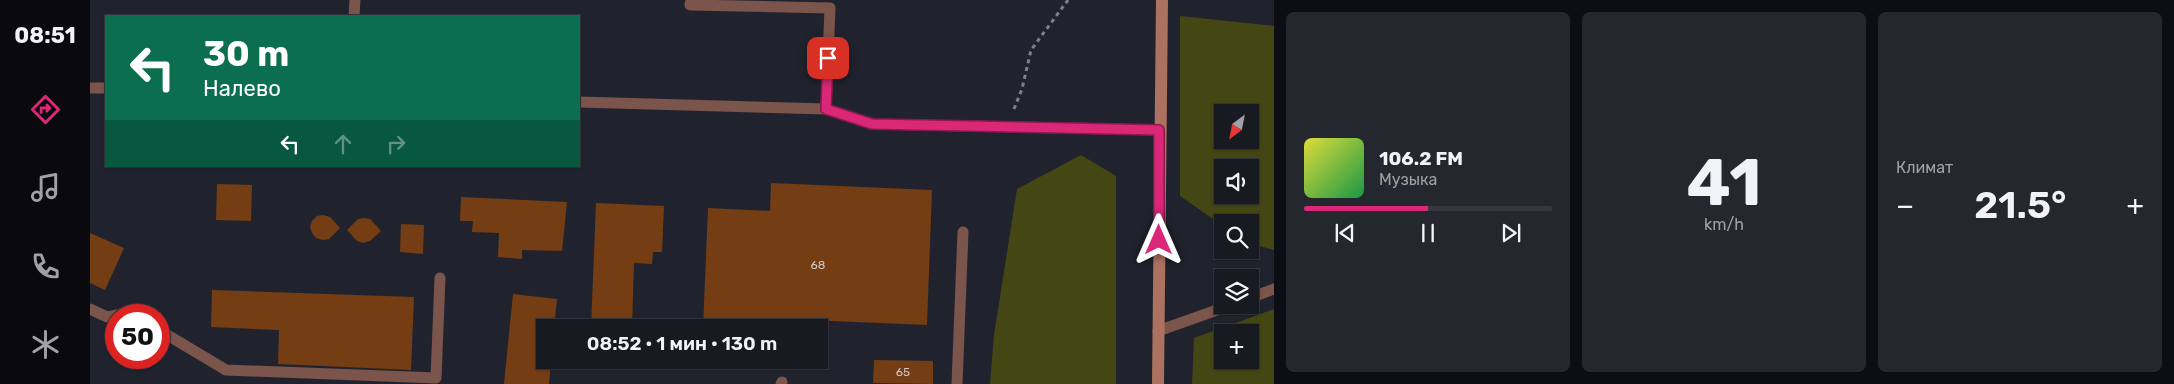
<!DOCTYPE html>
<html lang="ru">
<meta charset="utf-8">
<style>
body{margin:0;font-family:Rubik,sans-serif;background:#25272f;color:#f1f3f6;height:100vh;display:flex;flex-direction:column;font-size:19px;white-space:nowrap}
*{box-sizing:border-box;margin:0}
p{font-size:16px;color:#9fa1a5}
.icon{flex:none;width:28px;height:28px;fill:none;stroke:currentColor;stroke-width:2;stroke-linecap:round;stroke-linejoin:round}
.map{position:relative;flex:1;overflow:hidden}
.panel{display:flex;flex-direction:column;gap:12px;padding:12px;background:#0d0e13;width:900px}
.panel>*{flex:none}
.banner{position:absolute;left:15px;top:15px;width:475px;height:152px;border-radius:0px;box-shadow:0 1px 4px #0004,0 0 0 1px #363840;background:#0b6e4f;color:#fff;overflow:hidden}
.needle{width:32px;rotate:212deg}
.controls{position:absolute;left:1124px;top:104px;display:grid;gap:10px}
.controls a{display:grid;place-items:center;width:45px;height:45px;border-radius:0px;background:#181a22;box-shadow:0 1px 4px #0004,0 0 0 1px #363840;font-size:25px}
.speed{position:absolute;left:15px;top:304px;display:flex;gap:10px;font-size:25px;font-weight:700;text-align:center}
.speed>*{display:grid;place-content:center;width:65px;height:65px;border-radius:50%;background:#181a22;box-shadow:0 1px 4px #0004,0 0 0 1px #363840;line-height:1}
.speed .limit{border:8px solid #d22;background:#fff;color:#111}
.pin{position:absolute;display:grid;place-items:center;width:42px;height:42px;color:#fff;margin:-21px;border-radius:10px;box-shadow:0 2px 8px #0006}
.me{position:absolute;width:55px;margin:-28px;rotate:0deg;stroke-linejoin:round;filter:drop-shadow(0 0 4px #0008)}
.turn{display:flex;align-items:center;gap:18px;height:105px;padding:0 15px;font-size:22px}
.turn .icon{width:65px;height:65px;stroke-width:2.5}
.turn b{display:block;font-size:35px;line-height:42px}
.lanes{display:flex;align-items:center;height:48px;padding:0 15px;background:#0003;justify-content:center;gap:25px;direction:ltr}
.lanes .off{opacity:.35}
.big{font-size:38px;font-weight:600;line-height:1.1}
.panel .widget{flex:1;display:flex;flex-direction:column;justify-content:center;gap:8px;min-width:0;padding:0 18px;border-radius:8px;background:#25272f}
.panel .dial{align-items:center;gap:0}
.dial b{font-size:65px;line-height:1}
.song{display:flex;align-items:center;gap:15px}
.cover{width:60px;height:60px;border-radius:8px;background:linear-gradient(135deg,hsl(60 70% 55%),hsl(140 70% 35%))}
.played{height:5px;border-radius:2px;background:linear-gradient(90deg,#db2777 50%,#363840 50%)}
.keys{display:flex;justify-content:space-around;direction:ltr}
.heat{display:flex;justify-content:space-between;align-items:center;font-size:28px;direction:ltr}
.panel .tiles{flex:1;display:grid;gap:12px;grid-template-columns:repeat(3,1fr)}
.trip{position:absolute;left:446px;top:319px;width:292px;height:50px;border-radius:0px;background:#181a22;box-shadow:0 1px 4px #0004,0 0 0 1px #363840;font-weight:600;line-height:50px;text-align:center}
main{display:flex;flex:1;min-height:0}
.menu{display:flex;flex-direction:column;width:90px;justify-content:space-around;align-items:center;background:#0a0a0e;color:#9fa1a5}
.menu .icon{width:35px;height:35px}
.menu .current{color:#db2777}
.menu b{font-size:22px;color:#f1f3f6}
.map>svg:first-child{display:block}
.green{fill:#444613;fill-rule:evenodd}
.building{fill:#753d14}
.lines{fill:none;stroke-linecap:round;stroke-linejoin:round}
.path{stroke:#7d8088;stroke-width:3;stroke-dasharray:4 4;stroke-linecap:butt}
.service{stroke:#7b554b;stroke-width:11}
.secondary{stroke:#ac7160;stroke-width:12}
.route-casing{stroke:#8e194d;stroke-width:12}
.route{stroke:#db2777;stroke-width:9}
.labels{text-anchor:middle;stroke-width:5;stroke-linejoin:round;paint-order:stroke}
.number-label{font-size:12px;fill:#cfc3be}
</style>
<main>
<nav class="menu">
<b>08:51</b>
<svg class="icon current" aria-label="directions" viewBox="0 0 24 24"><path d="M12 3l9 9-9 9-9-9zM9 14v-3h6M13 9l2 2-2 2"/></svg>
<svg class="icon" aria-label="music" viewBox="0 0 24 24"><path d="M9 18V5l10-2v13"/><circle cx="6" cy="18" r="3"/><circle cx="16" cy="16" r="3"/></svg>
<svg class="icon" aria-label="phone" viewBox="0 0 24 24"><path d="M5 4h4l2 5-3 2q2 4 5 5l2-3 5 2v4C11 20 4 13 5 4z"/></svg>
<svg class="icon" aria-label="climate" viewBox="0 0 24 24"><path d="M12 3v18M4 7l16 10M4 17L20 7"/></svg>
</nav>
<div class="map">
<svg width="1184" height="384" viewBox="0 0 1184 384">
<rect width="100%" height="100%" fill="#20232d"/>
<!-- green -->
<path class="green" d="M1090,16l94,10v224l-24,-7v-21h-28v3l-42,-29zM1132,112h28v28h-28zM1132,168h28v27h-28z
M991,155l35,21v208h-126l4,-49 23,-146z
M1184,309v75h-82l2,-46zM1132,332h28v28h-28z"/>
<!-- building -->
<path class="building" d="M681,183l161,7 -5,135 -142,-6 -1,9h-81l5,-120 62,3z
M127,184l35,1 -1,36 -35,-1z
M371,197l106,5 -5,49 -40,-1v9l-24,-2 1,-24 -27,-1 1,-11h-13z
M506,203l68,3 -2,46h-9l-1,12 -18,-1 -2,65h-41z
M233,215l7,2 10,11 -11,11 -6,1 -7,-2 -4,-5 -2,-6 2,-6 5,-5z
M274,218l6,1 11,12 -11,10 -7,2 -6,-2 -10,-11 11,-11z
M311,224l23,1 -1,29 -23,-2z
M0,233l34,15 -19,42 -15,-7z
M122,290l202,7 -3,73 -133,-6 1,-34 -68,-3z
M423,294l44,5 -3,29h-9v32h6l-2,24h-45z
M612,360h81v7l-81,-4z
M784,360l59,1v23l-60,-1z"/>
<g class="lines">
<!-- path -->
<path class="path" d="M924,109l8,-20 9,-39 37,-50"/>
<!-- service -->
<path class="service" d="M264,16l1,-16
M0,88h16
M489,102l247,7 4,-101 -140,-3 1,-5
M736,109l46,15 287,6
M1160,298l24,-9
M0,309l17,8 9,-2
M28,315l12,-2 4,2
M69,330l67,40 210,8 4,-100
M1068,331l73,-26
M691,384l1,-2
M867,384l6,-152"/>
<!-- secondary -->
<path class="secondary" d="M1068,384l4,-384"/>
</g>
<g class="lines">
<!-- route casing -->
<g class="route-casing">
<path id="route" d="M738,58l-2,51 46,15 287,6v110"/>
</g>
<!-- route -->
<use href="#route" class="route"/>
</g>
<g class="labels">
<!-- number labels -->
<g class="number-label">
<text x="728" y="269">68</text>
<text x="813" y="376">65</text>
</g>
</g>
</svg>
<div class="controls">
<a><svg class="needle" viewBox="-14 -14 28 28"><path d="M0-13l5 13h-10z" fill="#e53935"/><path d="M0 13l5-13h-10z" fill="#9fa1a5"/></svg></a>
<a><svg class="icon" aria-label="sound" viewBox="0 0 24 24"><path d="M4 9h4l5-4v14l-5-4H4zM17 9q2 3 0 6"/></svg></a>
<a><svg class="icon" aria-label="search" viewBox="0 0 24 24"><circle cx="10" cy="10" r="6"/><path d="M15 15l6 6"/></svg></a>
<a><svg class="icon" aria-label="layers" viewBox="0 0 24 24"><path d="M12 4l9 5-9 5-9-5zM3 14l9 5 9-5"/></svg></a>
<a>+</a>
</div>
<div class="speed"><div class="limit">50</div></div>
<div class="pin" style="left:738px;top:58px;background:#d93025"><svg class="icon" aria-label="arrive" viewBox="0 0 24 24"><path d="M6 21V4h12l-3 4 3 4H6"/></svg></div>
<svg class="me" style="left:1069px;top:240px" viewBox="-20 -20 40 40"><path d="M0-17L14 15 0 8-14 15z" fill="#db2777" stroke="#fff" stroke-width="4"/></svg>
<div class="trip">08:52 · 1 мин · 130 m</div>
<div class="banner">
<div class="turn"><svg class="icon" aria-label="left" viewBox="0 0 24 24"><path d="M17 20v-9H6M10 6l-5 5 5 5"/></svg><div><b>30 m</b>Налево</div></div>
<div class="lanes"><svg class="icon" aria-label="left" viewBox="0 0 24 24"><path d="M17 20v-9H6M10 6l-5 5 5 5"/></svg><svg class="icon off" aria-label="ahead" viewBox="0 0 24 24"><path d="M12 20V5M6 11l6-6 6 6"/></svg><svg class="icon off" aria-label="right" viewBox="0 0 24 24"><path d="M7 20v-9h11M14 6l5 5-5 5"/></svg></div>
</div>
</div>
<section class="panel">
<div class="tiles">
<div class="widget">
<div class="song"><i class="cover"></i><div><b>106.2 FM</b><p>Музыка</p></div></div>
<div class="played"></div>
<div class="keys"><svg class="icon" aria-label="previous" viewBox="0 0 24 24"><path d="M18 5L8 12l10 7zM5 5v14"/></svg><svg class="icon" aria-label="pause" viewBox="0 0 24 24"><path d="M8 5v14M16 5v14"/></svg><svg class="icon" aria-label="next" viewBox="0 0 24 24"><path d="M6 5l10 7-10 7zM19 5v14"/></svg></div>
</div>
<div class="widget dial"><b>41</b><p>km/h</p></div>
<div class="widget"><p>Климат</p>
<div class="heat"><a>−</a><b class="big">21.5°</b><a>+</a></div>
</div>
</div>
</section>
</main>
